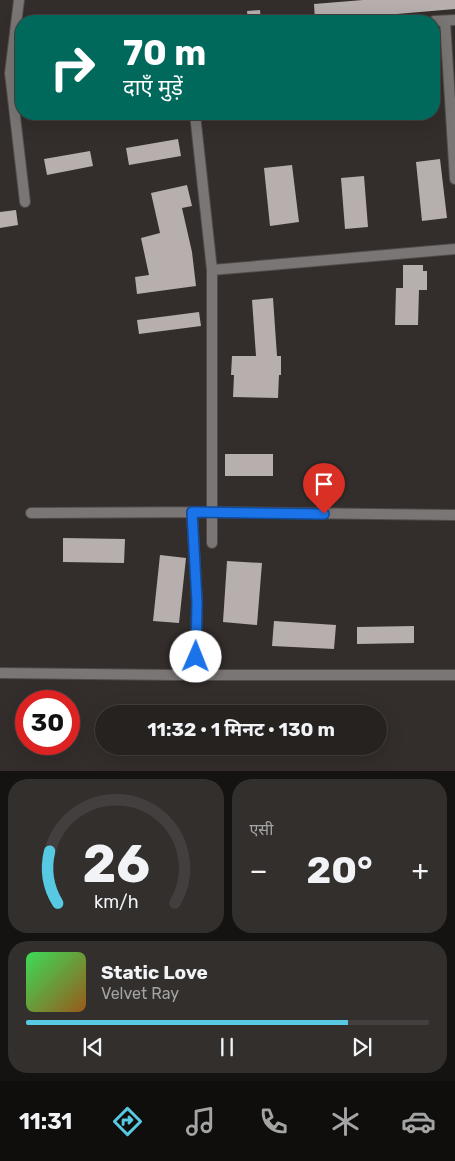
<!DOCTYPE html>
<html lang="hi">
<meta charset="utf-8">
<style>
body{margin:0;font-family:Rubik,"Noto Sans Devanagari",sans-serif;background:#322f2d;color:#f1f3f6;height:100vh;display:flex;flex-direction:column;font-size:19px;white-space:nowrap}
*{box-sizing:border-box;margin:0}
p{font-size:16px;color:#a4a4a5}
.icon{flex:none;width:28px;height:28px;fill:none;stroke:currentColor;stroke-width:2;stroke-linecap:round;stroke-linejoin:round}
.map{position:relative;height:771px;overflow:hidden}
.panel{display:flex;flex-direction:column;gap:8px;padding:8px;background:#151312;flex:1}
.panel>*{flex:none}
.guide{position:absolute;left:15px;top:15px;width:425px;height:105px;border-radius:20px;box-shadow:0 5px 20px #0002,0 0 0 1px #423f3e;background:#00695c;color:#fff;overflow:hidden}
.speed{position:absolute;left:15px;top:690px;display:flex;gap:10px;font-size:25px;font-weight:700;text-align:center}
.speed>*{display:grid;place-content:center;width:65px;height:65px;border-radius:50%;background:#262220;box-shadow:0 5px 20px #0002,0 0 0 1px #423f3e;line-height:1}
.speed .limit{border:8px solid #d22;background:#fff;color:#111}
.pin{position:absolute;display:grid;place-items:center;width:42px;height:42px;color:#fff;margin:-51px -21px;border-radius:50% 50% 50% 0;rotate:-45deg;box-shadow:0 0 5px #0007}
.pin .icon{rotate:45deg}
.me{position:absolute;width:55px;margin:-28px;rotate:1deg;stroke-linejoin:round;filter:drop-shadow(0 0 4px #0008)}
.turn{display:flex;align-items:center;gap:18px;height:105px;padding:0 25px;font-size:22px}
.turn .icon{width:65px;height:65px;stroke-width:2.5}
.turn b{display:block;font-size:35px;line-height:42px}
.big{font-size:38px;font-weight:700;line-height:1.1}
.panel .card{flex:1;display:flex;flex-direction:column;justify-content:center;gap:8px;min-width:0;padding:0 18px;border-radius:20px;background:#322f2d}
.panel .dial{align-items:center;gap:0}
.dial svg{height:130px;overflow:visible;fill:none;stroke:#423f3e;stroke-width:7;stroke-linecap:round;text-anchor:middle}
.dial text{fill:#f1f3f6;stroke:none}
.song{display:flex;align-items:center;gap:15px}
.cover{width:60px;height:60px;border-radius:8px;background:linear-gradient(135deg,hsl(130 70% 55%),hsl(30 70% 35%))}
.played{height:5px;border-radius:2px;background:linear-gradient(90deg,#57c9e2 80%,#423f3e 80%)}
.keys{display:flex;justify-content:space-around;direction:ltr}
.heat{display:flex;justify-content:space-between;align-items:center;font-size:28px;direction:ltr}
.panel .tiles{flex:1;display:grid;gap:8px;grid-template-columns:1fr 1fr}
.card:last-child{grid-column:span 2}
.trip{position:absolute;left:95px;top:705px;width:292px;height:50px;border-radius:25px;background:#262220;box-shadow:0 5px 20px #0002,0 0 0 1px #423f3e;font-weight:700;line-height:50px;text-align:center}
.menu{display:flex;height:80px;justify-content:space-around;align-items:center;background:#0f0e0d;color:#a4a4a5}
.menu .icon{width:35px;height:35px}
.menu .selected{color:#57c9e2}
.menu b{font-size:22px;color:#f1f3f6}
.map>svg:first-child{display:block}
.building{fill:#b7afad}
.lines{fill:none;stroke-linecap:round;stroke-linejoin:round}
.street-casing{stroke:#504a48;stroke-width:12}
.street{stroke:#7a7676;stroke-width:10}
.route-casing{stroke:#114b97;stroke-width:12}
.route{stroke:#1a73e8;stroke-width:9}
</style>
<div class="map">
<svg width="455" height="771" viewBox="0 0 455 771">
<rect width="100%" height="100%" fill="#332d2b"/>
<!-- building -->
<path class="building" d="M363,0h92v9l-140,12 -1,-17z
M260,10l1,11h-13l-1,-10z
M178,139l3,17 -52,9 -3,-17z
M90,151l3,15 -46,9 -3,-16z
M440,159l7,59 -25,3 -6,-59z
M292,165l7,57 -29,4 -6,-58z
M364,176l4,51 -23,2 -4,-51z
M187,185l5,21 -10,2 10,44 4,34 -59,8 -2,-17 14,-2 -8,-37 19,-5 -9,-40z
M16,210l2,15 -18,3v-16z
M403,265h20v6h4v19h-8l-1,35h-23l1,-37h7z
M273,298l4,58h4v19h-2l-1,23 -45,-1 1,-22h-3l1,-19h24l-4,-56z
M199,312l2,14 -62,8 -2,-14z
M225,454h48v22h-48z
M63,538l62,1 -1,24 -61,-1z
M160,555l26,3 -7,65 -26,-2z
M227,561l35,2 -5,62 -34,-3z
M274,621l62,4 -2,24 -62,-3z
M414,626v17l-57,1v-17z"/>
<g class="lines">
<!-- street casing -->
<g class="street-casing">
<path id="street" d="M19,0l-9,73 15,129
M434,21l21,-1
M445,21l10,158
M195,114l17,156v273
M212,270l243,-21
M31,513l181,-1 243,3
M192,513l5,89 -2,73
M0,673l174,2h281"/>
</g>
<!-- street -->
<use href="#street" class="street"/>
</g>
<g class="lines">
<!-- route casing -->
<g class="route-casing">
<path id="route" d="M196,657l1,-55 -5,-90 132,2"/>
</g>
<!-- route -->
<use href="#route" class="route"/>
</g>
</svg>
<div class="speed"><div class="limit">30</div></div>
<div class="pin" style="left:324px;top:514px;background:#d93025"><svg class="icon" aria-label="arrive" viewBox="0 0 24 24"><path d="M6 21V4h12l-3 4 3 4H6"/></svg></div>
<svg class="me" style="left:196px;top:657px" viewBox="-20 -20 40 40"><circle r="19" fill="#fff"/><path d="M0-13L10 11 0 6-10 11z" fill="#1a73e8"/></svg>
<div class="trip">11:32 · 1 मिनट · 130 m</div>
<div class="guide">
<div class="turn"><svg class="icon" aria-label="right" viewBox="0 0 24 24"><path d="M7 20v-9h11M14 6l5 5-5 5"/></svg><div><b>70 m</b>दाएँ मुड़ें</div></div>
</div>
</div>
<section class="panel">
<div class="tiles">
<div class="card dial"><svg viewBox="0 0 100 80">
<path d="M14 69A42 42 0 1 1 86 69"/>
<path d="M14 69A42 42 0 0 1 9 37" stroke="#57c9e2"/>
<text x="50" y="56" font-size="32" font-weight="700">26</text>
<text x="50" y="72" font-size="11">km/h</text>
</svg></div>
<div class="card"><p>एसी</p>
<div class="heat"><a>−</a><b class="big">20°</b><a>+</a></div>
</div>
<div class="card">
<div class="song"><i class="cover"></i><div><b>Static Love</b><p>Velvet Ray</p></div></div>
<div class="played"></div>
<div class="keys"><svg class="icon" aria-label="previous" viewBox="0 0 24 24"><path d="M18 5L8 12l10 7zM5 5v14"/></svg><svg class="icon" aria-label="pause" viewBox="0 0 24 24"><path d="M8 5v14M16 5v14"/></svg><svg class="icon" aria-label="next" viewBox="0 0 24 24"><path d="M6 5l10 7-10 7zM19 5v14"/></svg></div>
</div>
</div>
</section>
<nav class="menu">
<b>11:31</b>
<svg class="icon selected" aria-label="directions" viewBox="0 0 24 24"><path d="M12 3l9 9-9 9-9-9zM9 14v-3h6M13 9l2 2-2 2"/></svg>
<svg class="icon" aria-label="music" viewBox="0 0 24 24"><path d="M9 18V5l10-2v13"/><circle cx="6" cy="18" r="3"/><circle cx="16" cy="16" r="3"/></svg>
<svg class="icon" aria-label="phone" viewBox="0 0 24 24"><path d="M5 4h4l2 5-3 2q2 4 5 5l2-3 5 2v4C11 20 4 13 5 4z"/></svg>
<svg class="icon" aria-label="climate" viewBox="0 0 24 24"><path d="M12 3v18M4 7l16 10M4 17L20 7"/></svg>
<svg class="icon" aria-label="car" viewBox="0 0 24 24"><path d="M5 17H2v-5l4-1 3-4h7l3 4 3 1v5h-3M9 17h6M6 11h13"/><circle cx="7" cy="17" r="2"/><circle cx="17" cy="17" r="2"/></svg>
</nav>
